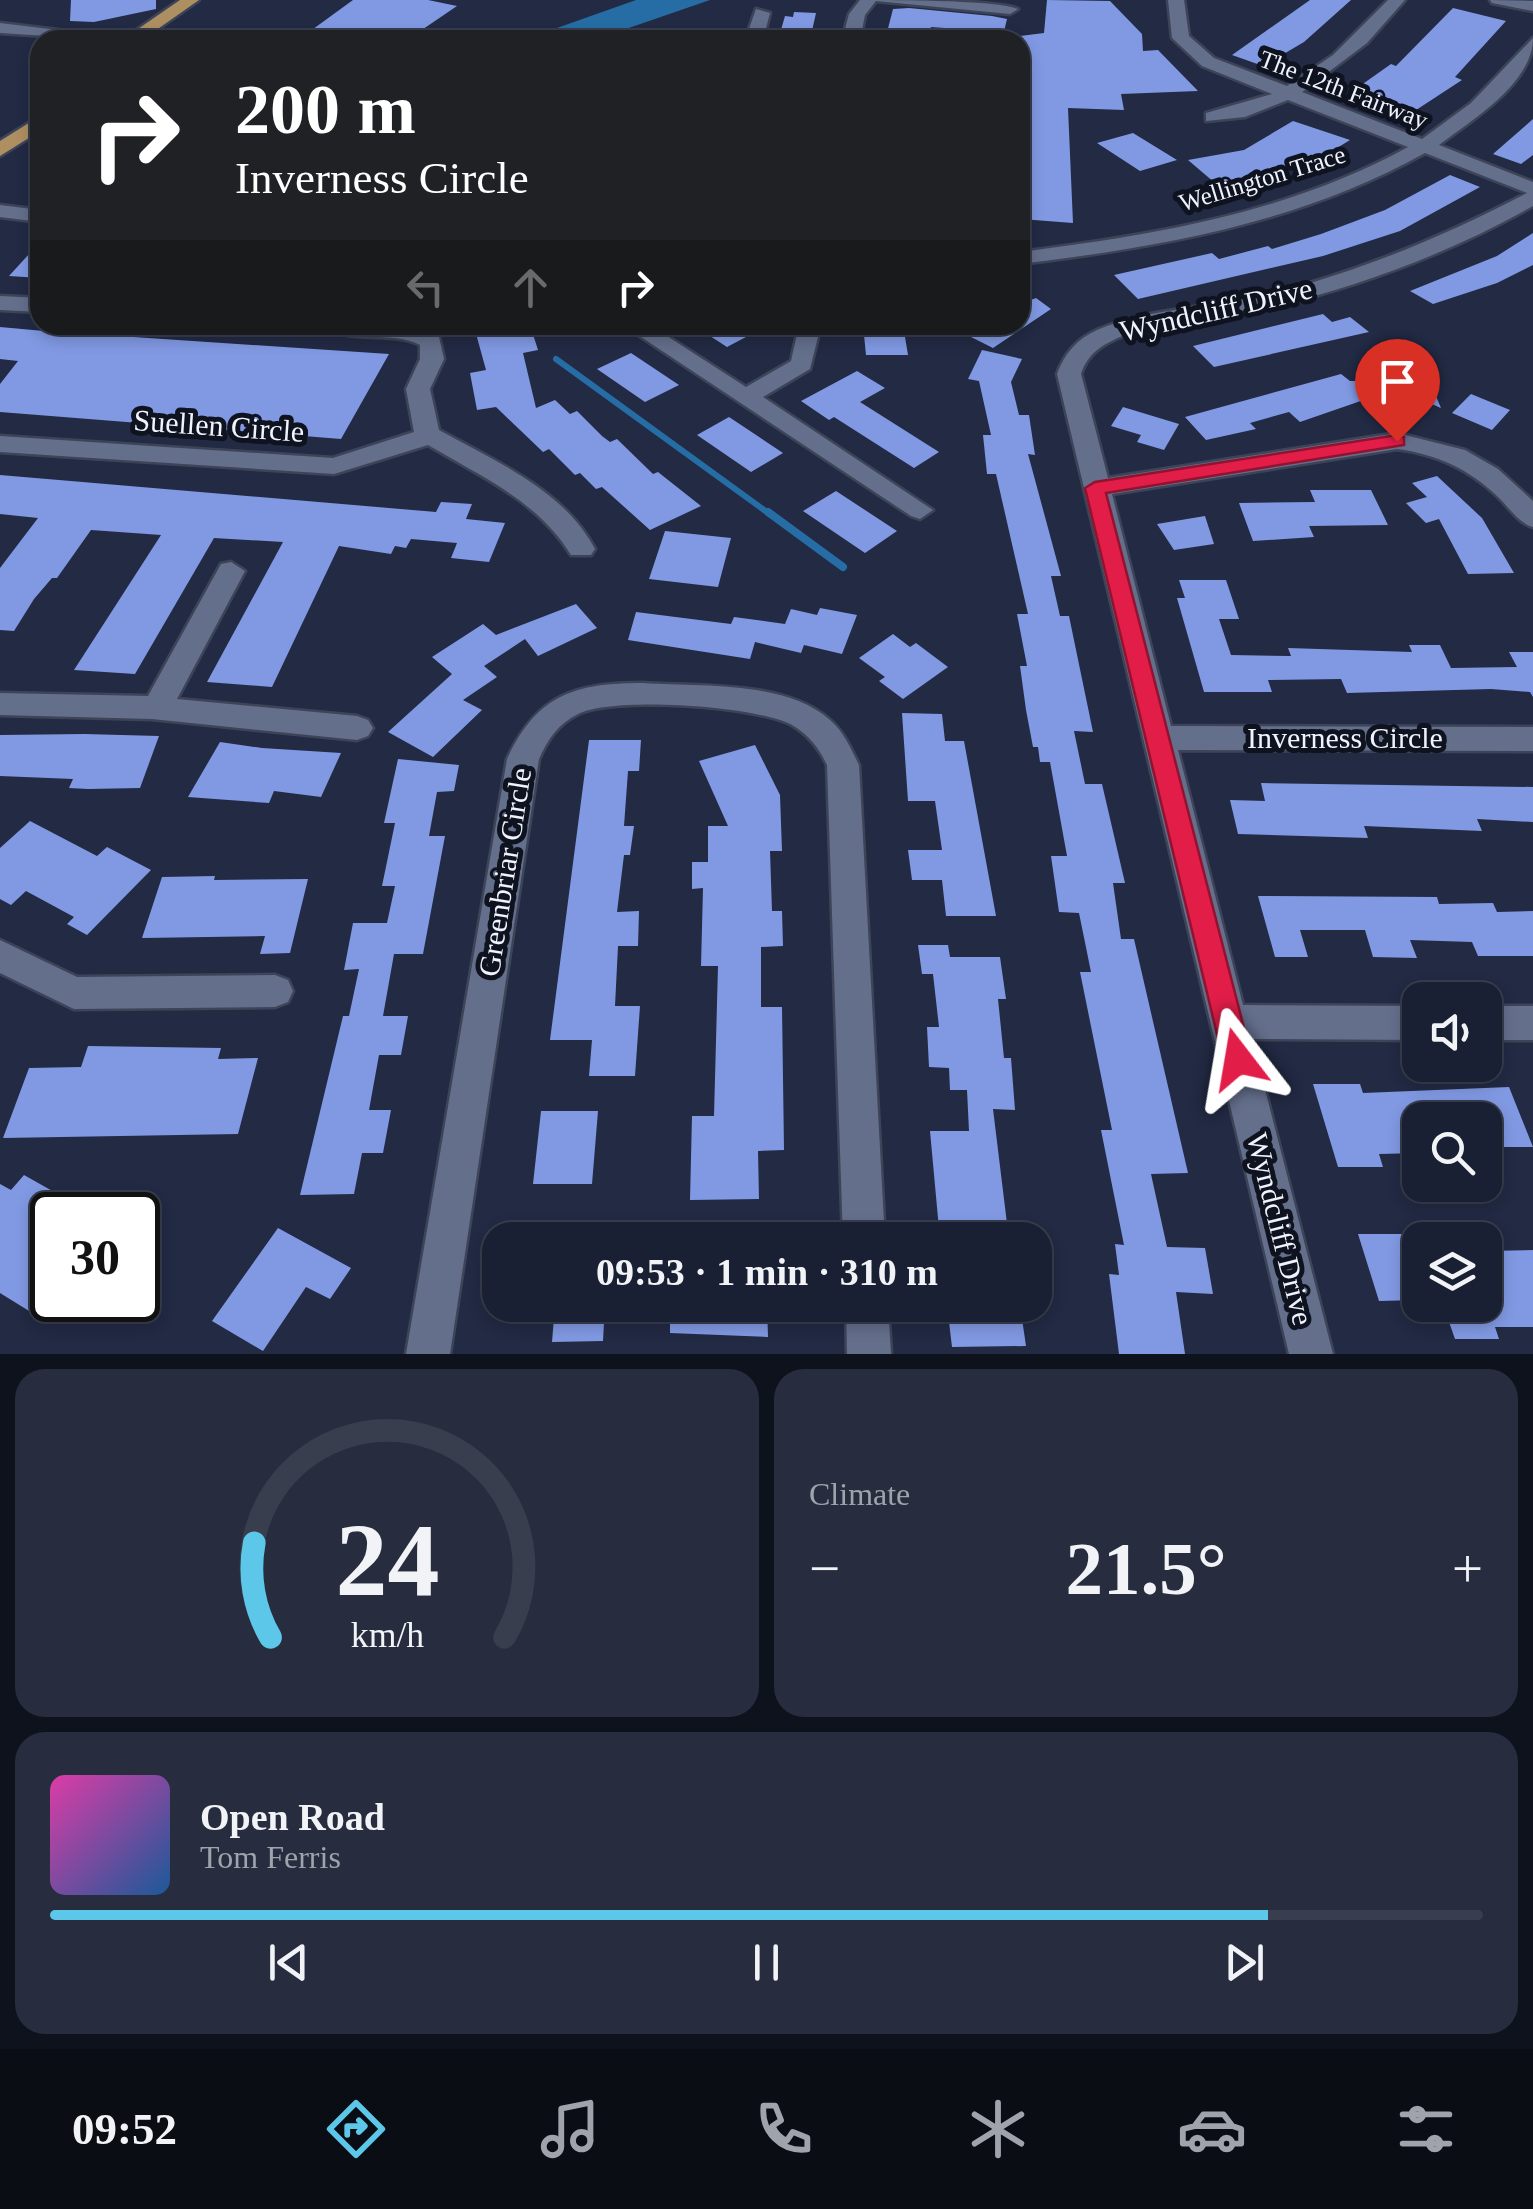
<!DOCTYPE html>
<meta charset="utf-8">
<style>
body{margin:0;font-family:"Times New Roman",serif;background:#272d3f;color:#f1f3f6;height:100vh;display:flex;flex-direction:column;font-size:38px;white-space:nowrap}
*{box-sizing:border-box;margin:0}
p{font-size:32px;color:#9fa3ac}
.icon{flex:none;width:55px;height:55px;fill:none;stroke:currentColor;stroke-width:2;stroke-linecap:round;stroke-linejoin:round}
.map{position:relative;height:1354px;overflow:hidden}
.drawer{display:flex;flex-direction:column;gap:15px;padding:15px;background:#0e121c;flex:1}
.drawer>*{flex:none}
.guide{position:absolute;left:30px;top:30px;width:1000px;height:305px;border-radius:30px;box-shadow:0 5px 15px #0003,0 0 0 2px #383e4e;background:#202124;color:#fff;overflow:hidden}
.fabs{position:absolute;left:1402px;top:982px;display:grid;gap:20px}
.fabs a{display:grid;place-items:center;width:100px;height:100px;border-radius:20px;background:#1a2033;box-shadow:0 5px 15px #0003,0 0 0 2px #383e4e;font-size:50px}
.speed{position:absolute;left:30px;top:1192px;display:flex;gap:20px;font-size:50px;font-weight:700;text-align:center}
.speed>*{display:grid;place-content:center;width:130px;height:130px;border-radius:50%;background:#1a2033;box-shadow:0 5px 15px #0003,0 0 0 2px #383e4e;line-height:1}
.speed .limit{border:5px solid #111;border-radius:15px;background:#fff;color:#111}
.pin{position:absolute;display:grid;place-items:center;width:85px;height:85px;color:#fff;margin:-102px -42px;border-radius:50% 50% 50% 0;rotate:-45deg;box-shadow:0 0 10px #0007}
.pin .icon{rotate:45deg}
.me{position:absolute;width:110px;margin:-55px;rotate:346deg;stroke-linejoin:round;filter:drop-shadow(0 0 8px #0008)}
.turn{display:flex;align-items:center;gap:35px;height:210px;padding:0 40px;font-size:45px}
.turn .icon{width:130px;height:130px;stroke-width:2.5}
.turn b{display:block;font-size:70px;line-height:85px}
.lanes{display:flex;align-items:center;height:95px;padding:0 40px;background:#0003;justify-content:center;gap:50px;direction:ltr}
.lanes .off{opacity:.35}
.big{font-size:75px;font-weight:700;line-height:1.1}
.drawer .widget{flex:1;display:flex;flex-direction:column;justify-content:center;gap:15px;min-width:0;padding:0 35px;border-radius:30px;background:#272d3f}
.drawer .dial{align-items:center;gap:0}
.dial svg{height:260px;overflow:visible;fill:none;stroke:#383e4e;stroke-width:7;stroke-linecap:round;text-anchor:middle}
.dial text{fill:#f1f3f6;stroke:none}
.song{display:flex;align-items:center;gap:30px}
.cover{width:120px;height:120px;border-radius:15px;background:linear-gradient(135deg,hsl(320 70% 55%),hsl(210 70% 35%))}
.played{height:10px;border-radius:5px;background:linear-gradient(90deg,#5cc7e8 85%,#383e4e 85%)}
.keys{display:flex;justify-content:space-around;direction:ltr}
.heat{display:flex;justify-content:space-between;align-items:center;font-size:55px;direction:ltr}
.drawer .tiles{flex:1;display:grid;gap:15px;grid-template-columns:1fr 1fr}
.widget:last-child{grid-column:span 2}
.trip{position:absolute;left:482px;top:1222px;width:570px;height:100px;border-radius:30px;background:#1a2033;box-shadow:0 5px 15px #0003,0 0 0 2px #383e4e;font-weight:700;line-height:100px;text-align:center}
.tab-bar{display:flex;height:160px;justify-content:space-around;align-items:center;background:#0a0d14;color:#9fa3ac}
.tab-bar .icon{width:70px;height:70px}
.tab-bar .current{color:#5cc7e8}
.tab-bar b{font-size:45px;color:#f1f3f6}
.map>svg:first-child{display:block}
.water{fill:#266da5}
.lines{fill:none;stroke-linecap:round;stroke-linejoin:round}
.stream-far1{stroke:#266da5;stroke-width:6}
.stream{stroke:#266da5;stroke-width:8}
.building{fill:#8199e3}
.minor-casing{stroke:#3d4458;stroke-width:5}
.major-casing{stroke:#3d4458;stroke-width:5}
.minor{fill:#646f8c;fill-rule:evenodd}
.major{fill:#ae8f62;fill-rule:evenodd}
.route{fill:#e11d48;stroke:#92132f;stroke-width:2.5}
.labels{text-anchor:middle;stroke-width:10;stroke-linejoin:round;paint-order:stroke}
.far-street-label{font-size:25px;fill:#eff3fe;stroke:#0f131f}
.street-label{font-size:30px;fill:#eff3fe;stroke:#0f131f}
</style>
<div class="map">
<svg width="1533" height="1354" viewBox="0 0 1533 1354">
<rect width="100%" height="100%" fill="#222a44"/>
<!-- water -->
<path class="water" d="M636,0h74l-116,40h-71z"/>
<g class="lines">
<!-- stream-far1 -->
<path class="stream-far1" d="M556,359l215,156"/>
<!-- stream -->
<path class="stream" d="M768,512l75,55"/>
</g>
<!-- building -->
<path class="building" d="M71,0h85v9l-62,13 -24,-1z
M353,0h75l29,6 -50,34h-109z
M1047,0l63,1 32,33 1,17 15,-1 40,41 -77,3 3,16 -56,-2 5,115 -52,-4 -1,-183 24,-3z
M1310,0h41l-47,42 -41,24 -31,-11z
M909,8l83,8 15,3 -5,21h-17l1,-9 -55,-4 -3,13h-43l8,-31z
M1453,8l53,13 -51,56 7,3 -52,34 -60,-21 41,-29 5,2z
M794,12l22,1 -6,27h-32l7,-24 8,1z
M1533,119v36l-12,9 -28,-10z
M1293,121l57,19 -39,24 -96,19 -27,-23 56,-10z
M1133,133l44,27 -37,11 -43,-28z
M1450,175l30,12 -80,44 -77,25 -185,43 -24,-24 98,-22 7,6 49,-13 4,3 49,-15 64,-24z
M1533,233v32l-36,18 -64,21 -23,-13 87,-35z
M40,242v36l-31,-2z
M1036,298l15,11 -58,39 -46,-23h73v-21z
M1323,314l9,8 18,-5 19,15 -155,35 -21,-21z
M486,325h44l8,25 -15,3 13,55 19,-8 15,14 7,-3 25,25 8,6 7,-3 36,35 5,-2 43,34 -51,24 -48,-43 -6,2 -16,-16 -5,2 -26,-26 -6,3 -47,-45 -19,3 -7,-37 16,-3 -11,-40z
M693,325h76l-42,22z
M863,325h40l5,30h-42z
M0,327l44,4 345,23 -48,85 -341,-27v-28l18,-23 -18,-2z
M982,350l40,9 -11,23 8,33h10l6,40 -7,-1 33,122h-10l9,40h9l24,116 -19,-1 11,53h17l23,99h-12l8,56h13l54,234 -37,1 16,73 38,1 8,46 -37,-2 9,62h-66l-10,-80 10,1 -4,-31 9,1 -23,-115h11l-32,-158h11l-12,-59 -20,-1 -8,-56h16l-17,-94h-10l-2,-15h-5l-7,-37 -6,-44h7l-10,-52h11l-32,-140h-9l-4,-39h8l-12,-54 -11,-2z
M631,353l48,32 -34,17 -48,-33z
M857,371l28,17 -25,14 79,50 -25,16 -80,-51 -5,3 -28,-19z
M1385,371l27,1 5,10h13l11,26 -37,-16 8,20 -28,-1 -6,-16 -78,27 -11,-10 -39,11 6,6 -50,11 -21,-23 156,-43 9,7h39z
M1471,394l39,16 -18,20 -40,-17z
M1123,407l56,17 -15,26 -27,-8 4,-7 -30,-9z
M729,417l54,36 -32,19 -54,-37z
M0,475l436,37 5,-10 31,2 -6,15 39,4 -16,39 -38,-4 6,-15 -46,-4 -5,9 -11,-2 -4,8 -52,-8 -67,141 -65,-5 76,-140 -69,-4 -79,136 -61,-4 87,-135 -70,-5 -34,48h-5l-18,21 -20,32 -14,-1v-62l38,-50 -38,-4z
M1437,476l45,42 32,55 -46,1 -29,-55 -13,4 -20,-20 21,-6 -15,-14z
M1310,490h61l17,35 -79,1 5,11 -61,4 -14,-38 76,-1z
M836,491l61,40 -32,22 -62,-42z
M1205,516l9,28 -40,6 -17,-26z
M665,531l66,7 -13,49 -69,-8z
M1179,580h47l13,39h-20l12,36 60,1 -3,-8 124,4 -3,-7h31l11,23 66,-1 -8,-15h24v45l-3,-5 -39,-3 -144,4 -6,-14 -73,1 4,12h-68l-27,-94h8z
M576,604l21,24 -59,28 -13,-17 -41,27 13,11 -34,23 19,10 -49,47 -45,-25 64,-58 -20,-17 51,-33 13,11z
M820,608l37,7 -15,39 -38,-9 -3,8 -46,-11 -5,17 -122,-19 8,-28 95,12 3,-7 51,7 6,-15 26,6z
M893,634l17,13 6,-4 32,24 -45,32 -24,-18 6,-4 -26,-19z
M902,713l40,1 3,27h19l32,175h-50l-4,-36h-30l-4,-30h34l-7,-49h-27z
M0,735l84,-1 75,2 -19,52 -52,1 -19,-1 4,-9 -73,-3z
M589,740h52l-2,31h-11l-4,55h10l-4,29h-6l-7,57 22,-1 -1,35h-20l-3,60h25l-5,70h-46l3,-36h-42z
M220,742l42,6 79,5 -20,44 -47,-6 -5,12 -81,-6z
M755,745l25,50 2,56h-12l2,60h10l1,35 -22,1v60h21l2,143 -26,1 1,48 -69,1 2,-84h22l4,-150h-17l2,-78 -11,1v-27h16v-36h20l-29,-65z
M398,759l61,6 -5,26 -17,1 -8,44h16l-22,118h-29l-11,62h25l-7,39h-22l-10,55h22l-8,43h-21l-8,41 -54,1 43,-179h6l10,-47 -15,1 9,-47h34l8,-37h-13l13,-63h-11z
M1261,783l272,4v35l-56,-3 5,12 -118,-5 4,12 -130,-4 -8,-34 35,1z
M30,821l67,35 10,-9 44,23 -64,65 -20,-11 7,-7 -48,-26 -15,14 -11,-6v-51z
M215,876l-1,4 94,-1 -18,74 -30,1 5,-18 -123,2 20,-61z
M1258,896l179,1 2,7 54,-1 4,9 36,-1v45h-55l-6,-14 -62,-2 7,18 -44,-1 -8,-27h-65l8,27h-33z
M918,945h30l2,12h50l6,42h-8l6,59h7l4,52 -22,-1 16,131h-69l-10,-109h39l-2,-41h-17l-1,-22 -20,-1 -2,-40h12l-6,-53h-11z
M88,1046l133,2 -3,11 40,-1 -20,76 -235,4 26,-70 52,-1z
M1313,1084h47l3,9 146,-6 24,60h-48v-27h-73l8,33 -41,1 4,13h-45z
M541,1111h57l-6,73h-59z
M24,1175l71,40h-43v91l-10,13 -42,-26v-109l11,6z
M278,1228l73,40 -21,31 -24,-12 -43,64 -51,-30z
M1358,1234h62v66l-41,1z
M1533,1250v77h-38l4,12h-44l-12,-34h42v-54z
M555,1305h50l-2,36 -51,1z
M670,1305h97l1,32 -98,-4z
M947,1305h73l6,41 -74,1z"/>
<g class="lines">
<!-- minor casing -->
<g class="minor-casing">
<path id="minor" d="M860,0c31,0 138,0 158,9l-8,5 -134,-13 -11,14 -5,25h-18l7,-26z
M1168,0h16l5,36 25,22 73,28 46,-31 55,-55h17l-38,43 -65,49 120,47 49,-36 62,-65c0,45 -61,82 -94,107l94,37v24c-92,52 -192,87 -295,109 -37,8 -77,7 -113,20 -20,8 -37,17 -44,39l27,104 289,-45 68,17 33,19 35,32v26c-15,-4 -24,-20 -36,-31 -28,-27 -61,-42 -100,-47l-285,45 59,232 362,1v24l-355,-1 65,255 177,1v34l-168,-1 81,315h-44l-232,-980c7,-20 20,-35 40,-44 52,-22 111,-22 165,-34 94,-23 179,-58 265,-103l-102,-40c-125,70 -265,94 -405,111v-12c135,-17 268,-39 388,-105l-120,-47 -43,17 -39,4v-8l66,-19 -70,-28 -30,-28z
M1490,0l43,1v10l-41,-8z
M756,9l14,4 -7,27h-18z
M0,23l99,12 9,5 -108,-7z
M0,205l40,5v12l-40,-5z
M0,296l40,2v14l-40,-2z
M324,325h89l26,12 5,22 -14,30 9,41c57,32 124,59 156,119l-4,6h-20c-33,-54 -89,-78 -143,-110l-94,29 -334,-22v-16l333,22 81,-26 -8,-43 14,-30v-14c-27,-15 -75,0 -96,-20z
M623,325h27l96,62 45,-26 8,-36h22l-11,44 -47,28 170,113 -13,9 -9,-3z
M231,562l14,9 -68,128 180,17 11,4 5,8 -5,8 -11,4 -205,-21 -152,-4v-22l148,3 73,-132z
M643,683c56,4 142,-3 187,37 14,12 21,29 29,45l26,475h-42l-16,-475c-8,-17 -18,-30 -35,-40 -35,-19 -178,-29 -214,-11 -20,10 -30,25 -39,45l-89,595h-44l101,-595c30,-64 67,-76 136,-76z
M0,940l77,37 198,-2 13,5 5,11 -5,11 -13,5 -201,2 -74,-36z
M1485,1006h48v34h-48z
M846,1305h42l3,49h-44z"/>
</g>
<!-- major casing -->
<g class="major-casing">
<path id="major" d="M180,0h19l-57,40h-20z
M40,116v15l-40,25v-15z"/>
</g>
<!-- minor -->
<use href="#minor" class="minor"/>
<!-- major -->
<use href="#major" class="major"/>
</g>
<!-- route -->
<path class="route" d="M1397,435l7,2v8l-298,48 146,566 -4,10 -10,3 -11,-3 -4,-10 -138,-571 10,-6z"/>
<g class="labels">
<!-- far-street labels -->
<g class="far-street-label">
<text transform="translate(1344 89) rotate(21)" y="9">The 12th Fairway</text>
<text transform="translate(1262 178) rotate(-17)" y="9">Wellington Trace</text>
</g>
<!-- street labels -->
<g class="street-label">
<text transform="translate(1216 310) rotate(-13)" y="10">Wyndcliff Drive</text>
<text transform="translate(219 426) rotate(4)" y="10">Suellen Circle</text>
<text x="1345" y="748">Inverness Circle</text>
<text transform="translate(505 872) rotate(-81)" y="10">Greenbriar Circle</text>
<text transform="translate(1280 1229) rotate(76)" y="10">Wyndcliff Drive</text>
</g>
</g>
</svg>
<div class="fabs">
<a><svg class="icon" aria-label="sound" viewBox="0 0 24 24"><path d="M4 9h4l5-4v14l-5-4H4zM17 9q2 3 0 6"/></svg></a>
<a><svg class="icon" aria-label="search" viewBox="0 0 24 24"><circle cx="10" cy="10" r="6"/><path d="M15 15l6 6"/></svg></a>
<a><svg class="icon" aria-label="layers" viewBox="0 0 24 24"><path d="M12 4l9 5-9 5-9-5zM3 14l9 5 9-5"/></svg></a>
</div>
<div class="speed"><div class="limit">30</div></div>
<div class="pin" style="left:1397px;top:441px;background:#d93025"><svg class="icon" aria-label="arrive" viewBox="0 0 24 24"><path d="M6 21V4h12l-3 4 3 4H6"/></svg></div>
<svg class="me" style="left:1238px;top:1059px" viewBox="-20 -20 40 40"><path d="M0-17L14 15 0 8-14 15z" fill="#e11d48" stroke="#fff" stroke-width="4"/></svg>
<div class="trip">09:53 · 1 min · 310 m</div>
<div class="guide">
<div class="turn"><svg class="icon" aria-label="right" viewBox="0 0 24 24"><path d="M7 20v-9h11M14 6l5 5-5 5"/></svg><div><b>200 m</b>Inverness Circle</div></div>
<div class="lanes"><svg class="icon off" aria-label="left" viewBox="0 0 24 24"><path d="M17 20v-9H6M10 6l-5 5 5 5"/></svg><svg class="icon off" aria-label="ahead" viewBox="0 0 24 24"><path d="M12 20V5M6 11l6-6 6 6"/></svg><svg class="icon" aria-label="right" viewBox="0 0 24 24"><path d="M7 20v-9h11M14 6l5 5-5 5"/></svg></div>
</div>
</div>
<section class="drawer">
<div class="tiles">
<div class="widget dial"><svg viewBox="0 0 100 80">
<path d="M14 69A42 42 0 1 1 86 69"/>
<path d="M14 69A42 42 0 0 1 9 40" stroke="#5cc7e8"/>
<text x="50" y="56" font-size="32" font-weight="700">24</text>
<text x="50" y="72" font-size="11">km/h</text>
</svg></div>
<div class="widget"><p>Climate</p>
<div class="heat"><a>−</a><b class="big">21.5°</b><a>+</a></div>
</div>
<div class="widget">
<div class="song"><i class="cover"></i><div><b>Open Road</b><p>Tom Ferris</p></div></div>
<div class="played"></div>
<div class="keys"><svg class="icon" aria-label="previous" viewBox="0 0 24 24"><path d="M18 5L8 12l10 7zM5 5v14"/></svg><svg class="icon" aria-label="pause" viewBox="0 0 24 24"><path d="M8 5v14M16 5v14"/></svg><svg class="icon" aria-label="next" viewBox="0 0 24 24"><path d="M6 5l10 7-10 7zM19 5v14"/></svg></div>
</div>
</div>
</section>
<nav class="tab-bar">
<b>09:52</b>
<svg class="icon current" aria-label="directions" viewBox="0 0 24 24"><path d="M12 3l9 9-9 9-9-9zM9 14v-3h6M13 9l2 2-2 2"/></svg>
<svg class="icon" aria-label="music" viewBox="0 0 24 24"><path d="M9 18V5l10-2v13"/><circle cx="6" cy="18" r="3"/><circle cx="16" cy="16" r="3"/></svg>
<svg class="icon" aria-label="phone" viewBox="0 0 24 24"><path d="M5 4h4l2 5-3 2q2 4 5 5l2-3 5 2v4C11 20 4 13 5 4z"/></svg>
<svg class="icon" aria-label="climate" viewBox="0 0 24 24"><path d="M12 3v18M4 7l16 10M4 17L20 7"/></svg>
<svg class="icon" aria-label="car" viewBox="0 0 24 24"><path d="M5 17H2v-5l4-1 3-4h7l3 4 3 1v5h-3M9 17h6M6 11h13"/><circle cx="7" cy="17" r="2"/><circle cx="17" cy="17" r="2"/></svg>
<svg class="icon" aria-label="filters" viewBox="0 0 24 24"><path d="M4 7h16M4 17h16"/><circle cx="9" cy="7" r="2"/><circle cx="15" cy="17" r="2"/></svg>
</nav>
